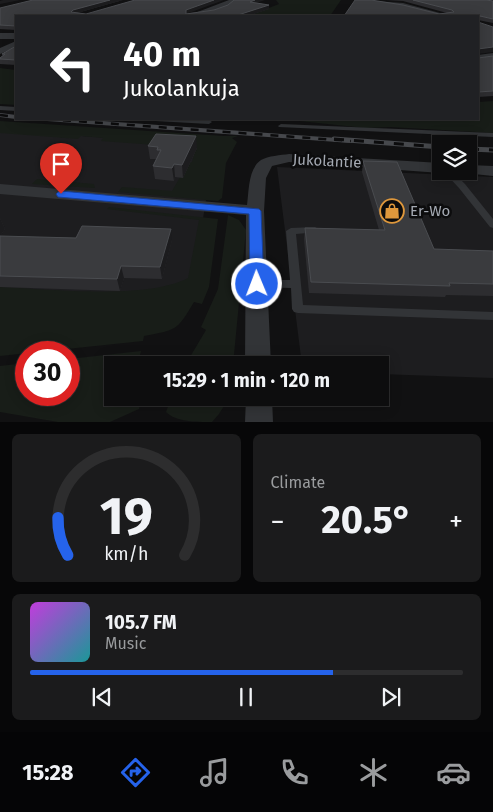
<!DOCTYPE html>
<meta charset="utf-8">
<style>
body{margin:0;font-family:"Fira Sans",sans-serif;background:#1b1b1c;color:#f1f3f6;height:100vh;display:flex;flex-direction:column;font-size:19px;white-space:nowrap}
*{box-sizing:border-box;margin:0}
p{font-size:16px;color:#9a9c9e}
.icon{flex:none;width:28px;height:28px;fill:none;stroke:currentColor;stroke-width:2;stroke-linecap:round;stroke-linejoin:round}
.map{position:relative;height:422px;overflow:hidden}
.side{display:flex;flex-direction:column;gap:12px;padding:12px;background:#070708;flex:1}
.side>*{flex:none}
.top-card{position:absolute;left:15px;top:15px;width:464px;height:105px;border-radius:0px;box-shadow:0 2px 12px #0003,0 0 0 1px #2d2d2e;background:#202124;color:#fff;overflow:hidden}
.buttons{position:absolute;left:432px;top:135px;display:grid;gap:10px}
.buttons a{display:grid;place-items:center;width:45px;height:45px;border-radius:0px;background:#0d0d0e;box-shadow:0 2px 12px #0003,0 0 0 1px #2d2d2e;font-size:25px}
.speed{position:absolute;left:15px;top:341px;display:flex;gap:10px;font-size:25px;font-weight:700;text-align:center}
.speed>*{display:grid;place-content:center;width:65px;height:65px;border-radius:50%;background:#0d0d0e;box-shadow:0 2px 12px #0003,0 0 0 1px #2d2d2e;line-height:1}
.speed .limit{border:8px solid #d22;background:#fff;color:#111}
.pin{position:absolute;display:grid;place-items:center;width:42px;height:42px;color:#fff;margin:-51px -21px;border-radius:50% 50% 50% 0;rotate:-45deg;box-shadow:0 0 5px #0007}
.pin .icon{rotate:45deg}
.me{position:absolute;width:55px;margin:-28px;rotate:359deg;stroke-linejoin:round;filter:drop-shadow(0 0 4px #0008)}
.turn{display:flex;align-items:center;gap:18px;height:105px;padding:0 25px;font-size:22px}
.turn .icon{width:65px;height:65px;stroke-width:2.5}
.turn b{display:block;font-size:35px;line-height:42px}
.big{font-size:38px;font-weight:700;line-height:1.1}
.side .widget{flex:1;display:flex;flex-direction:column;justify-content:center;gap:8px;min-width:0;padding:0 18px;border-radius:8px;background:#1b1b1c}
.side .dial{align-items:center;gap:0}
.dial svg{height:130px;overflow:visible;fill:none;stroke:#2d2d2e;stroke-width:7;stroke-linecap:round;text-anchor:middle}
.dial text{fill:#f1f3f6;stroke:none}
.song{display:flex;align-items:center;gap:15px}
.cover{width:60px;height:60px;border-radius:8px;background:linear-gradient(135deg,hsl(290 70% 55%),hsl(180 70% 35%))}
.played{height:5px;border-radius:2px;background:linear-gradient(90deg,#2563eb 70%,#2d2d2e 70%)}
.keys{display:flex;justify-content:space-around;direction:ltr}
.heat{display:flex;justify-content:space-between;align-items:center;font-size:28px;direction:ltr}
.side .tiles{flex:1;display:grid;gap:12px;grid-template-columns:1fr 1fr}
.widget:last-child{grid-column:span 2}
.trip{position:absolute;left:104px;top:356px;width:285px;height:50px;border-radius:0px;background:#0d0d0e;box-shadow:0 2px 12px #0003,0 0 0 1px #2d2d2e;font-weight:700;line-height:50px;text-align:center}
.dock{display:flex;height:80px;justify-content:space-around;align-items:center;background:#050506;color:#9a9c9e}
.dock .icon{width:35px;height:35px}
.dock .current{color:#2563eb}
.dock b{font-size:22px;color:#f1f3f6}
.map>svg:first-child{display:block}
.built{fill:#1d1d1f}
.green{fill:#181d18}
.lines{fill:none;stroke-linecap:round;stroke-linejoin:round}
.service{fill:#323437;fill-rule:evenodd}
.minor{fill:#323437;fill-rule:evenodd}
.rail-far1-casing{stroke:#46484c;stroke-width:4}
.rail-casing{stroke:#46484c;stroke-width:5}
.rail-far1{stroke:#0c0c0d;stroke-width:2.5;stroke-dasharray:8;stroke-linecap:butt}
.rail{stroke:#0c0c0d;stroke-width:3;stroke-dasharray:10;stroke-linecap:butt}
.wall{fill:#2d2d30}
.shaded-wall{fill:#1c1c1e}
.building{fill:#3a3b3e;stroke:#4a4c50}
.route{fill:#2563eb;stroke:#184099}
.labels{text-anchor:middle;stroke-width:5;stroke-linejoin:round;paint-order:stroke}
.street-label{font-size:15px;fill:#a4a9b2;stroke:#0c0c0d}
.poi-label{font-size:15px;fill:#a4a9b2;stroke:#0c0c0d;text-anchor:start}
</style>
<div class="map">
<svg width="493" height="422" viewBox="0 0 493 422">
<rect width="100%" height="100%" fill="#111112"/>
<!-- built -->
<path class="built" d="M0,130l206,15v55l-13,81 -193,44z
M277,167l216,10v201l-113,-4v-9h-78z"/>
<!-- green -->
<path class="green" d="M276,0h65l-11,16h-82l31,-12z
M0,68l16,2v35l-16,-1z
M493,101v32l-102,-6 -26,1 -75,-8 -29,-1h217v-17z
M0,121l224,15h14l-6,2 5,4 -11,21 -4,35 -4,3 -12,-1 -88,-8 4,-5 50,4 17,-29h3l4,-14 -95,-7 2,-3 -22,-2 -3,3 -78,-6z
M37,179l57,5 1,4 -63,-4z
M109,207l109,12 -9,68 -7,17 -8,-2c-17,29 -18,28 -50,34l-1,5 -143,15v-69c49,2 146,13 188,-9l11,-58 -92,-11z
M228,215l11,5 7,10 -13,135h-51l2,-5 6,-3 16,-27 -5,-3 17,-38z
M141,351l-2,8 8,3 3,3h-38v33h30l-3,11 -29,13h-52l-58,-10v-46l26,-3v32h43v-36z
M171,398h58l-10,16 -7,8c-16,0 -36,0 -46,-10z"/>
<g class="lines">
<!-- service -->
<path class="service" d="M0,106l16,1v4l-16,-1z
M152,119l57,1 3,2 -3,2 -54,-3z
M281,124l212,9v4l-214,-10 -1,-1z
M443,171h9l13,13 28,35v9l-3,-1 -31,-39z
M315,227l5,3 -2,2 -22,2 7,71 190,7v8l-195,-7 -4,-1 -2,-3 -1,-21 -38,-1 -1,-3 1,-3 4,-1h33l-4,-49 5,-3z"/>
<!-- minor -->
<path class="minor" d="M229,0h8c-11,11 -35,17 -50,16z
M359,0l44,3 48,13h-12l-36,-9z
M0,33h16v6h-16z
M16,41v6l-16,7v-6z
M493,53v6l-15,2v-6z
M289,154l152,9v8h5l-5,2 -152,-11 -17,4 -6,12 -2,33 7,154h-26l1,-150 -246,-21v-10l247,21c2,-14 1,-36 14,-45 7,-4 20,-5 28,-6z
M469,165l24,1v10l-29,-3 -2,-2h7z
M246,398h26l1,24h-28z"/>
<!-- rail-far1 casing -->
<g class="rail-far1-casing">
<path id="rail-far1" d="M0,115l16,2
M47,119l304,22"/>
</g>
<!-- rail casing -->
<g class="rail-casing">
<path id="rail" d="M334,139l107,8
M469,149l24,1"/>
</g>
<!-- rail-far1 -->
<use href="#rail-far1" class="rail-far1"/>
<!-- rail -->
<use href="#rail" class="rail"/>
</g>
<!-- wall -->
<path class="wall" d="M123,0l-46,13 9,1 103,-1 25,-3 43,-7 12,2v4l-22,7h-231v14l-16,-1v-21z
M386,0h100l7,1v22l-15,-3v38l15,-2v40l-15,1v-81l-39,-2 8,-1 -44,-12z
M16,46v19l-16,-1v-6l3,-2 -1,-2z
M148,146l49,2 -14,30 -8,-1 -1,4 -19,-2 -2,-13 3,-7h-6z
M363,161l71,88 59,2v45l-47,-1 -1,2 -136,-4 -5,-54 1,-11 74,2 -17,-58z
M0,218l5,11 -5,7 172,4 -10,39 -38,-1 -4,13 -120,-4z"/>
<!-- shaded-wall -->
<path class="shaded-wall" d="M3,0h17l-20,4v-3z
M110,0h13l-50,14 -2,-2 2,-2z
M214,0h10l-38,14v-4z
M255,0h10l-15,5v-3z
M269,5v4l-22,7h-12z
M493,47v5l-15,2v-5z
M196,136l1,12 -14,30 -1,-13z
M174,164l1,13 -1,4 -2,-13z
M0,218l5,11 -5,7z
M171,229l1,11 -10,39 -2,-12z
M121,266l3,12 -4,13 -3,-12z"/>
<!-- building -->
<path class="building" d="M33,0h77l-37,10 -2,2 15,2 49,-14h79l-28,10v4l28,-4 14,-5 6,-5h21l-5,2 19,3 -34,11h-219v10l-16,-1v-17z
M355,0h16l32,5 36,9 15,-2 -2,-2 -39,-10h73l7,1v18l-13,-3 -2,5v-5h-134z
M478,22l15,5v20l-15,2v9l15,-2v35l-15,1z
M16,46v14l-16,-1v-1l5,-4h-3z
M156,134l40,2 -14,29 -8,-1 -2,4 -19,-2 8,-16h-4l1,-3 -10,-1z
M363,161l34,1 37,87 59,2v33l-44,-1 1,3 -139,-4 -6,-54 80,2z
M82,226l89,3 -11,38 -39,-1 -4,13 -117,-3v-40l76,2z"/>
<!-- route -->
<path class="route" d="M61,191l198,18 2,2 3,73 -3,4h-9l-2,-4 -1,-70 -191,-17 -2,-3 2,-2z"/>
<!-- icons -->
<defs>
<g id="shop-ring" transform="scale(1.25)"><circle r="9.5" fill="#0c0c0d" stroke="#df983c" stroke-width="1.5"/><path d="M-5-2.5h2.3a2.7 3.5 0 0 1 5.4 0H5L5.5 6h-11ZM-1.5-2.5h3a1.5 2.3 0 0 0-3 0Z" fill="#df983c"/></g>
</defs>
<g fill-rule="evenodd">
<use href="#shop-ring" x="392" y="211"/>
</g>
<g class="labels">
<!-- street labels -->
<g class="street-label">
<text transform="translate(327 161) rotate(3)" y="5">Jukolantie</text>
</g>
<!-- poi labels -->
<g class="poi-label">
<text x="410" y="216">Er-Wo</text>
</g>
</g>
</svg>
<div class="buttons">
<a><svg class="icon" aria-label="layers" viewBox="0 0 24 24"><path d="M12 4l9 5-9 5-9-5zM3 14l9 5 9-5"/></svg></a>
</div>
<div class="speed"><div class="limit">30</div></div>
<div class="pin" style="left:61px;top:194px;background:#d93025"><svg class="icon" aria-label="arrive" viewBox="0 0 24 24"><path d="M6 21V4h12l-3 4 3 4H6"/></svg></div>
<svg class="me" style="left:257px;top:284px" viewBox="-20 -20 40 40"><circle r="17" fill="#2563eb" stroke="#fff" stroke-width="3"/><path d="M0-11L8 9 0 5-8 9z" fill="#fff"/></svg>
<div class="trip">15:29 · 1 min · 120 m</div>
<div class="top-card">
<div class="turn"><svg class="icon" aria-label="left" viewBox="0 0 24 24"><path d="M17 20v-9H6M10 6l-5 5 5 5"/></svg><div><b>40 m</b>Jukolankuja</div></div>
</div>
</div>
<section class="side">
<div class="tiles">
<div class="widget dial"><svg viewBox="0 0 100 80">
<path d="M14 69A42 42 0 1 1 86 69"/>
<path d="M14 69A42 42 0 0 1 8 46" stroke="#2563eb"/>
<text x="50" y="56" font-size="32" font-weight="700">19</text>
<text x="50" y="72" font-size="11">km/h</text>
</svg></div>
<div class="widget"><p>Climate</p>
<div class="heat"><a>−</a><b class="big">20.5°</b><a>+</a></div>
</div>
<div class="widget">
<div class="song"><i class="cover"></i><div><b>105.7 FM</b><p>Music</p></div></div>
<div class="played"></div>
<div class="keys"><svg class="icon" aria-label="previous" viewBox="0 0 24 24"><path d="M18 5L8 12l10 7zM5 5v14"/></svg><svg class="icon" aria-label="pause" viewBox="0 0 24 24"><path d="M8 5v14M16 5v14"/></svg><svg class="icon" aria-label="next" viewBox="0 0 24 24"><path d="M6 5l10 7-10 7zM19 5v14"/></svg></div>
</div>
</div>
</section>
<nav class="dock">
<b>15:28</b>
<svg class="icon current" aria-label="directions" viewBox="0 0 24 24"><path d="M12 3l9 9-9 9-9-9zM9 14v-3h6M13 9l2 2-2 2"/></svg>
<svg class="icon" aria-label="music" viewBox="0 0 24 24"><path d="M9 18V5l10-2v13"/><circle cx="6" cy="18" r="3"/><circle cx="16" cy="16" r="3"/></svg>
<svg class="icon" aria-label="phone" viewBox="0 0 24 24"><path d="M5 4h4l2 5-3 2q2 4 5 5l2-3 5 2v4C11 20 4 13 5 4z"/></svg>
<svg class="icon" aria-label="climate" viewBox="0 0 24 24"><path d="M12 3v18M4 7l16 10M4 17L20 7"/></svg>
<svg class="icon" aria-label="car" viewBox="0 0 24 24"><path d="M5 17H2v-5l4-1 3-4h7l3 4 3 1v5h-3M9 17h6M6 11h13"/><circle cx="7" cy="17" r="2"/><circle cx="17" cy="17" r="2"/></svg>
</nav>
